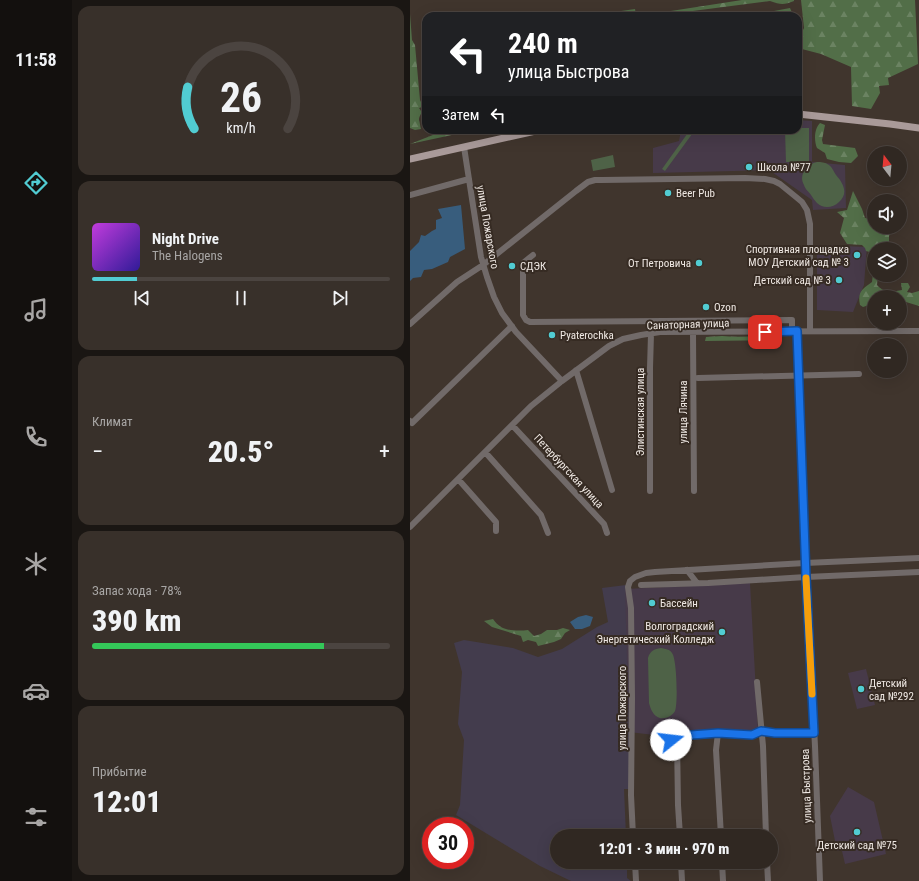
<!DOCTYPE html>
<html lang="ru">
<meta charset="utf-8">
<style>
body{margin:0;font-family:"Roboto Condensed",sans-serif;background:#38302a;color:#f1f3f6;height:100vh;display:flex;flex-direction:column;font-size:15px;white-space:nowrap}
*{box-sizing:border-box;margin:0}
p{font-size:13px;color:#a8a6a5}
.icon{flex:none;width:22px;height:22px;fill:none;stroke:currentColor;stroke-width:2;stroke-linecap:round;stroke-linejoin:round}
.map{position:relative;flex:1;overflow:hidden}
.panel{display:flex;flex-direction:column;gap:6px;padding:6px;background:#1a1613;width:338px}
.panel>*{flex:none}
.hud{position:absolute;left:12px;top:12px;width:380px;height:122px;border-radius:12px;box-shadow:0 4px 16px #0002,0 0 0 1px #4b4440;background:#202124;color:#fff;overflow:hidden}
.needle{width:26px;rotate:344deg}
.controls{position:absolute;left:457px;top:146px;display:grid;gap:8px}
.controls a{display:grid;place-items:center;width:40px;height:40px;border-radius:50%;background:#302822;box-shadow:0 4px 16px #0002,0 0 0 1px #4b4440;font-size:20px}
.speed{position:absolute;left:12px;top:817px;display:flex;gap:8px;font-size:20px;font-weight:700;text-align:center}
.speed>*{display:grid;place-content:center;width:52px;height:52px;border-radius:50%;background:#302822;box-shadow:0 4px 16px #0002,0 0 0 1px #4b4440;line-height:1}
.speed .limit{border:6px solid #d22;background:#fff;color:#111}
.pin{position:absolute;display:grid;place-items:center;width:34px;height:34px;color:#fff;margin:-17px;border-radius:8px;box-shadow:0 2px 6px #0006}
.me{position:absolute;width:44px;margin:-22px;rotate:74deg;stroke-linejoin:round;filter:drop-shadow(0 0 3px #0008)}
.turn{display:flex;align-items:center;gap:14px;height:84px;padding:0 20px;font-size:18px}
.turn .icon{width:52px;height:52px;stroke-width:2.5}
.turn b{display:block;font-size:28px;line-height:34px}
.then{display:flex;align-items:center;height:38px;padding:0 20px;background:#0003;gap:8px;font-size:15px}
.big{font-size:30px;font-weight:800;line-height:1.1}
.panel .card{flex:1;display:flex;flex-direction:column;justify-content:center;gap:6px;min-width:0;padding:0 14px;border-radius:12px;background:#38302a}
.panel .dial{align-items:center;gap:0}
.dial svg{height:104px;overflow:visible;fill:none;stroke:#4b4440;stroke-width:7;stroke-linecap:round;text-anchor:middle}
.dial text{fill:#f1f3f6;stroke:none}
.song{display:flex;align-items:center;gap:12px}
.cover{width:48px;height:48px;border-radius:6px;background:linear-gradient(135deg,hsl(290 70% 55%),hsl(250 70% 35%))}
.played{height:4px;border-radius:2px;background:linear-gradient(90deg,#51ccd2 15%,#4b4440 15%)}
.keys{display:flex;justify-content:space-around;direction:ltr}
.heat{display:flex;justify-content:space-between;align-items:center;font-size:22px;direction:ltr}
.charge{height:6px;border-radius:3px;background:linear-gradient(90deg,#34c759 78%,#4b4440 0)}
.trip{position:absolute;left:140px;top:829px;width:228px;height:40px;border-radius:20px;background:#302822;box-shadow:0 4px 16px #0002,0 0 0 1px #4b4440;font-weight:800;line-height:40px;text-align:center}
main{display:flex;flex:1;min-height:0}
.menu{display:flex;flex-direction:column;width:72px;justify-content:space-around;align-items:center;background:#13100e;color:#a8a6a5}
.menu .icon{width:28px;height:28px}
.menu .current{color:#51ccd2}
.menu b{font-size:18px;color:#f1f3f6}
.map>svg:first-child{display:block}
.industrial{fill:#433c4d}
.education{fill:#473a49}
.green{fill:#4e6247}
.forest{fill:url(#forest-firs)}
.water{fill:#385d7d}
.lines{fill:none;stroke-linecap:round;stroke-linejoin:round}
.minor{stroke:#716a69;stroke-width:6}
.major{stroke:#a99a99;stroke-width:7}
.route-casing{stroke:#114b97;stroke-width:10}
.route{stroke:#1a73e8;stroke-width:7}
.slow{stroke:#f59e0b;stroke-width:7}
.poi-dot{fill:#51ccd2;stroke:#362b23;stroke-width:1.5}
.labels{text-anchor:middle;stroke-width:4;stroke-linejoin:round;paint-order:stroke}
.poi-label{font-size:11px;fill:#efe8e3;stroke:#362b23;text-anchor:start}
.street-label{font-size:11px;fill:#efe8e3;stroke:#362b23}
</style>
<main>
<nav class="menu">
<b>11:58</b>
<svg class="icon current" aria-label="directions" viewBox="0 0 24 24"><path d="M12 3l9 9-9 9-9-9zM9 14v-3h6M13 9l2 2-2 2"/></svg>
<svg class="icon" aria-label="music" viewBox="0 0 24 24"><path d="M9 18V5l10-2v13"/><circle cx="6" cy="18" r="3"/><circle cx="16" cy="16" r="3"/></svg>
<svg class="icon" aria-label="phone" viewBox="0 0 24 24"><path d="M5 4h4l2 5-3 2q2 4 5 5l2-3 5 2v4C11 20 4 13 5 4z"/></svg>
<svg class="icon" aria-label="climate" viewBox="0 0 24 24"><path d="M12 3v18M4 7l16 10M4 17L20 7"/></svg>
<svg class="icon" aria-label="car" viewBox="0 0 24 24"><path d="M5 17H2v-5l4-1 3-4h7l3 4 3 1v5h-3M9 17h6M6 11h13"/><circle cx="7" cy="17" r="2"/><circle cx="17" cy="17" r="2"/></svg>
<svg class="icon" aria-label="filters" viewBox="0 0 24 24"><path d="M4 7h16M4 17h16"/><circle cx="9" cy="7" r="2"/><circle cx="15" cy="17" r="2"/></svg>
</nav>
<section class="panel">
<div class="card dial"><svg viewBox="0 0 100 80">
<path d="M14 69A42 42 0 1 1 86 69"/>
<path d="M14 69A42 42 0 0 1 9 37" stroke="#51ccd2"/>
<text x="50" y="56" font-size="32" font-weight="700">26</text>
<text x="50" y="72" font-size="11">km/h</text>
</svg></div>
<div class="card">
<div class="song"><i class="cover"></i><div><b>Night Drive</b><p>The Halogens</p></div></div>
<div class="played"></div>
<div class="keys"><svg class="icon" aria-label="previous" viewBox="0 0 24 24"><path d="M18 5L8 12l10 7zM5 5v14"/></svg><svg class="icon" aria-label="pause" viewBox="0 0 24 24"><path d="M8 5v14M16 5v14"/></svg><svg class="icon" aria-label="next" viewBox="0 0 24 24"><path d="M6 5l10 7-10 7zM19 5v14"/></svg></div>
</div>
<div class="card"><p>Климат</p>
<div class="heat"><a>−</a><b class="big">20.5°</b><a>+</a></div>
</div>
<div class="card"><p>Запас хода · 78%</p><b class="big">390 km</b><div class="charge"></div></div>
<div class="card"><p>Прибытие</p><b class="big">12:01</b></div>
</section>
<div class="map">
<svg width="509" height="881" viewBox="0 0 509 881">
<defs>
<pattern id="forest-firs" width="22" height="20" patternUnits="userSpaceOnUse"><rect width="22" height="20" fill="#526e48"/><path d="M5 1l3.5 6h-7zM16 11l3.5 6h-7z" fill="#6b8362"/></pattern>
</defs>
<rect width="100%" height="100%" fill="#40352d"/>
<!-- industrial -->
<path class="industrial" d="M216,585l4,204h-6l2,47h-69v26h70v16l4,3h-60l-31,-15 -84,-51 4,-10 4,-65 -6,-16 4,-52 -8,-29 10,-3 49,8 25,9 24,-8 35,-22 11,-5 -6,-34z"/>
<!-- education -->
<path class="education" d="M388,120l14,1v41l33,3 1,43 -33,2 -1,-10 -43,-30 -116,3v-25l26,-7 2,-11h117z
M407,245l50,2 -3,38 -11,27 -36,-2z
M340,583l8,146 -6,3 -38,-2 -43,7 -42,-5 -4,-143z
M456,669l9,36 -18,4 -9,-36z
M438,787l26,15 12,52 -41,10 -3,-13h-5l-7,-35z"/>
<!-- green -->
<path class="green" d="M388,128h11v34h-23l-1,-32h13z
M280,130h5l-30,41 -3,-2z
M203,155l2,12 -22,4 -2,-11z
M407,162c4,0 8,0 12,3 3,2 5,7 7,10 7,8 13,18 3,27 -6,6 -16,7 -22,1 -2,-2 -4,-5 -6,-8 -2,-3 -6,-6 -7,-10 -6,-10 3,-21 13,-23z
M251,648c4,1 9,1 11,5 5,6 6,51 3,58 -3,6 -13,10 -19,5 -4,-3 -6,-9 -7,-13l-1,-45c2,-7 6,-9 13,-10z"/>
<!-- forest -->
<path class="forest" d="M332,0h52v1c-10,4 -13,4 -24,0l-116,15h-8l-1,-1z
M391,0h114l3,64 -30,14 1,7 -10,1 1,7 -9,16 -19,-3 -1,-39 -30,-13 -23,-6v-8l6,-12z
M380,8l3,7 -5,1h-41z
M225,9l1,6 -8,1h-18l1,-1 -24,1z
M0,14l2,26 3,5 5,55 2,4v3l-3,1c5,6 0,6 0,12 1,3 1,6 2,9l-6,1 -5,-2z
M410,123l5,2 -3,15 1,4 32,4 3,8 -7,7 -12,-1 -12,-3 -2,-6 -8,-5c-3,-7 -3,-19 3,-25z
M41,130h24l-65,14 28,-11z
M443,191l9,18 3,9 9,1v8h6l3,3 2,-3h7l-3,9v9l-4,4h-11v11l-1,-7 -7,-2 -1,-3 -3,-3 -15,-1 -7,-11 4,-15 -7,-6 10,-2z
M464,263v12h4l-1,10c7,8 15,7 25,5l-1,-7h7l2,4 -3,5 5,1 7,-2v15l-13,-4 -6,1v-6h-26v9l-5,-1 -6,2 -3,-2c-3,-14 3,-16 12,-23z
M312,336c19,2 38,-1 57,0l2,4 -76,1 1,-4z
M83,619c2,3 5,6 8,8 7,4 19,4 27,3l6,6 7,-2 6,-4h10l6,-2 7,2 -5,3 -4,6 -7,3 -16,4 -2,-4 -8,-2 -5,2 -2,-6 -29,-9 -8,-6z"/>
<!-- water -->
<path class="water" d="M51,205l4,44 -15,8 -2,5 -16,7 -8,1 -3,7 -8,1 -3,3v-30l9,-9 2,-7 4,1 7,-5 4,-2v-9l6,-2 -4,-9z
M176,615l7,2 -3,9 -8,3h-7l-5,-7 8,-5z"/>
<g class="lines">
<!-- minor -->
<path class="minor" d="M54,147l17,110 6,20 7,20 8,16 14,19 46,49
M0,195l59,-16
M123,255l-10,8v52l3,5 4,2 262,-2v11
M0,324l47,-42 26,-17 93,-74 12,-9 7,-2h7l143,-2 20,1 9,2 6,3 16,13 6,5 5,8 3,14v107
M387,331l9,246 9,169 5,135
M283,332l1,159
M166,370l36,120
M288,378l161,-4
M0,421l2,2 100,-97
M102,425l92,99 3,9
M75,452l56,63 7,18
M48,479l38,43v9
M240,491v-123l1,-34
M0,527l121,-121 31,-25 47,-35 14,-7 18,-4 19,-3 259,-1
M277,570l10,13
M231,585l67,-2 98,-6 113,-5
M347,682l6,64 3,90
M308,733l-2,17 5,86
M267,739l1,66 2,31
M261,740l20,-5 27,-2 34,2 9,-4 14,2h39
M223,836l-2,-41 1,-97 -1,-90 -3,-21 2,-6 5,-4 11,-4 9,-1 150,-9 114,-5
M225,862l1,19
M271,862l1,19
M312,862l1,19
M357,862l1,19"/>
<!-- major -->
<path class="major" d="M388,114l92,10 29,4
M0,159l130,-29"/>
</g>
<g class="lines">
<!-- route casing -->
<g class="route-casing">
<path id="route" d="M261,740l20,-5 27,-2 34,2 9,-4 14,2h39l-8,-156 -9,-246 -32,1"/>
</g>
<!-- route -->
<use href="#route" class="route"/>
<!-- slow -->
<path class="slow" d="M396,578l6,116"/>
</g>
<!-- markers -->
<g class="poi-dot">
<circle cx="339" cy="167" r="4"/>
<circle cx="258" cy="193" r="4"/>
<circle cx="447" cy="255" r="4"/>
<circle cx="289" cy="263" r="4"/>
<circle cx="102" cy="266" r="4"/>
<circle cx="429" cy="280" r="4"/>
<circle cx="296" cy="307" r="4"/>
<circle cx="142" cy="335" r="4"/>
<circle cx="242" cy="603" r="4"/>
<circle cx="312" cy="632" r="4"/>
<circle cx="451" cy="689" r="4"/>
<circle cx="447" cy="832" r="4"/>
</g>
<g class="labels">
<!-- poi labels -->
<g class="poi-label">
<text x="347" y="171">Школа №77</text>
<text x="266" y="197">Beer Pub</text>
<text x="439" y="253" text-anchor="end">Спортивная площадка<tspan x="439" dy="13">МОУ Детский сад № 3</tspan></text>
<text x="281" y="267" text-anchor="end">От Петровича</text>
<text x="110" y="270">СДЭК</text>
<text x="421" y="284" text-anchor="end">Детский сад № 3</text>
<text x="304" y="311">Ozon</text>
<text x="150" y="339">Pyaterochka</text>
<text x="250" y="607">Бассейн</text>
<text x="304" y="630" text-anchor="end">Волгоградский<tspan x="304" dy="13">Энергетический Колледж</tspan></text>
<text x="459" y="687">Детский<tspan x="459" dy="13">сад №292</tspan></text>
<text x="447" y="849" text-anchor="middle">Детский сад №75</text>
</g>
<!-- street labels -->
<g class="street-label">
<text transform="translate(78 227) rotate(80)" y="4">улица Пожарского</text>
<text transform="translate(278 324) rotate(-2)" y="4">Санаторная улица</text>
<text transform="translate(230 412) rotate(-90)" y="4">Элистинская улица</text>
<text transform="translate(273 412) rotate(-90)" y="4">улица Лячина</text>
<text transform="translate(159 471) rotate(47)" y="4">Петербургская улица</text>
<text transform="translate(212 708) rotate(-90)" y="4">улица Пожарского</text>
<text transform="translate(396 786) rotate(-92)" y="4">улица Быстрова</text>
</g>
</g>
</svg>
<div class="controls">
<a><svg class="needle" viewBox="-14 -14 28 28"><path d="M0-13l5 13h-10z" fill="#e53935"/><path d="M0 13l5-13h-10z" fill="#a8a6a5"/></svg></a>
<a><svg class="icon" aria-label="sound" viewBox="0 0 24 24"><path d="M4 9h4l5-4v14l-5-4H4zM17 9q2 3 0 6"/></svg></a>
<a><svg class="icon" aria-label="layers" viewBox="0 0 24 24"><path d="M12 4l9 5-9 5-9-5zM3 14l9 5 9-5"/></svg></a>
<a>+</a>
<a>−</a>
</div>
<div class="speed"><div class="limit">30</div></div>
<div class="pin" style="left:355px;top:332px;background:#d93025"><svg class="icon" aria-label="arrive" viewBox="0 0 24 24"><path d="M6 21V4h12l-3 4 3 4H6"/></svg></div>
<svg class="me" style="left:261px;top:740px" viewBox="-20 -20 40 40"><circle r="19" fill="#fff"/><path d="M0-13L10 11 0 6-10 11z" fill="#1a73e8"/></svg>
<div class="trip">12:01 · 3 мин · 970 m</div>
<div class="hud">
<div class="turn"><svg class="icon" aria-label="left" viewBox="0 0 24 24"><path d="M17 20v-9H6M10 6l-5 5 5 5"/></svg><div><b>240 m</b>улица Быстрова</div></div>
<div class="then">Затем<svg class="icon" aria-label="left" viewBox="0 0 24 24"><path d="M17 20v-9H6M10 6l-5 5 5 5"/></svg></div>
</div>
</div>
</main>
